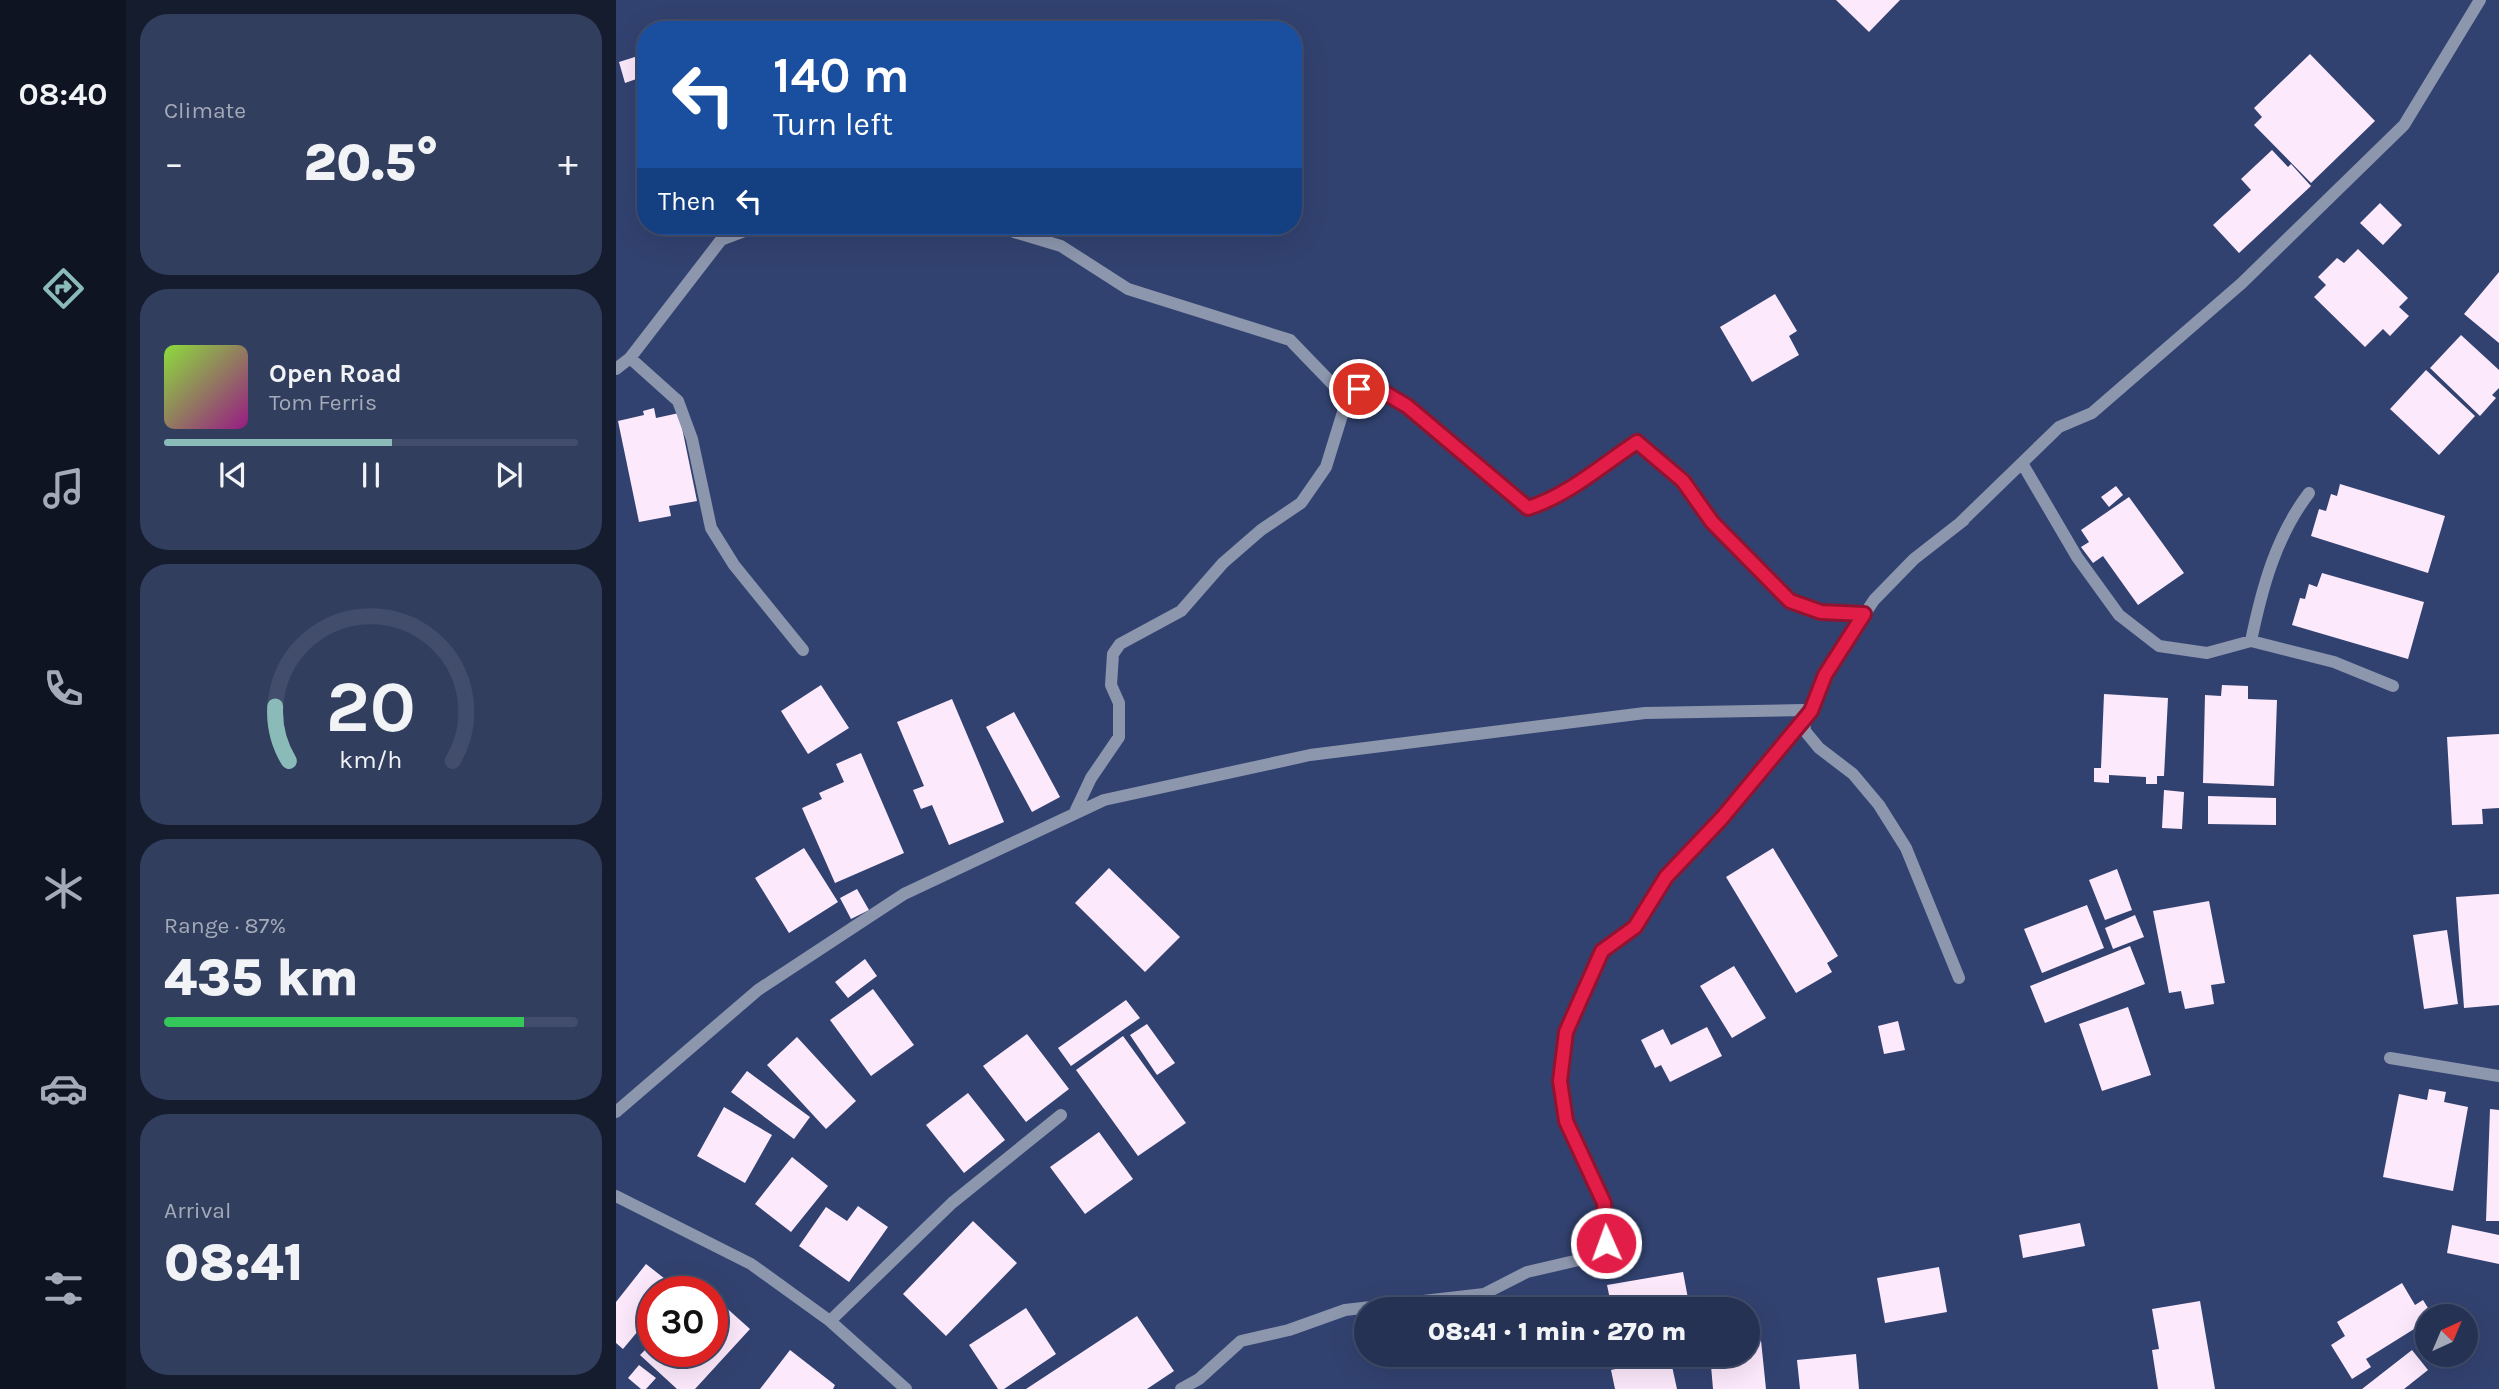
<!DOCTYPE html>
<meta charset="utf-8">
<style>
body{margin:0;font-family:Karla,sans-serif;background:#323e5e;color:#f1f3f6;height:100vh;display:flex;flex-direction:column;font-size:26px;white-space:nowrap}
*{box-sizing:border-box;margin:0}
p{font-size:23px;color:#a4aab8}
.icon{flex:none;width:38px;height:38px;fill:none;stroke:currentColor;stroke-width:2;stroke-linecap:round;stroke-linejoin:round}
.map{position:relative;flex:1;overflow:hidden}
.sheet{display:flex;flex-direction:column;gap:14px;padding:14px;background:#151c2e;width:490px}
.sheet>*{flex:none}
.banner{position:absolute;left:21px;top:21px;width:665px;height:214px;border-radius:28px;box-shadow:0 7px 28px #0002,0 0 0 2px #424d6b;background:#1a4fa0;color:#fff;overflow:hidden}
.needle{width:46px;rotate:44deg}
.buttons{position:absolute;left:1799px;top:1304px;display:grid;gap:14px}
.buttons a{display:grid;place-items:center;width:63px;height:63px;border-radius:50%;background:#263254;box-shadow:0 7px 28px #0002,0 0 0 2px #424d6b;font-size:35px}
.speed{position:absolute;left:21px;top:1276px;display:flex;gap:14px;font-size:35px;font-weight:700;text-align:center}
.speed>*{display:grid;place-content:center;width:91px;height:91px;border-radius:50%;background:#263254;box-shadow:0 7px 28px #0002,0 0 0 2px #424d6b;line-height:1}
.speed .limit{border:10px solid #d22;background:#fff;color:#111}
.pin{position:absolute;display:grid;place-items:center;width:60px;height:60px;color:#fff;margin:-30px;border:4px solid #fff;border-radius:50%;box-shadow:0 2px 7px #0007}
.me{position:absolute;width:77px;margin:-38px;rotate:358deg;stroke-linejoin:round;filter:drop-shadow(0 0 5px #0008)}
.turn{display:flex;align-items:center;gap:24px;height:147px;padding:0 21px;font-size:32px}
.turn .icon{width:91px;height:91px;stroke-width:2.5}
.turn b{display:block;font-size:49px;line-height:60px}
.then{display:flex;align-items:center;height:66px;padding:0 21px;background:#0003;gap:14px;font-size:26px}
.big{font-size:52px;font-weight:800;line-height:1.1}
.sheet .card{flex:1;display:flex;flex-direction:column;justify-content:center;gap:10px;min-width:0;padding:0 24px;border-radius:28px;background:#323e5e}
.sheet .dial{align-items:center;gap:0}
.dial svg{height:182px;overflow:visible;fill:none;stroke:#424d6b;stroke-width:7;stroke-linecap:round;text-anchor:middle}
.dial text{fill:#f1f3f6;stroke:none}
.song{display:flex;align-items:center;gap:21px}
.cover{width:84px;height:84px;border-radius:10px;background:linear-gradient(135deg,hsl(90 70% 55%),hsl(310 70% 35%))}
.played{height:7px;border-radius:4px;background:linear-gradient(90deg,#8bbbb9 55%,#424d6b 55%)}
.keys{display:flex;justify-content:space-around;direction:ltr}
.heat{display:flex;justify-content:space-between;align-items:center;font-size:38px;direction:ltr}
.charge{height:10px;border-radius:5px;background:linear-gradient(90deg,#34c759 87%,#424d6b 0)}
.trip{position:absolute;left:738px;top:1297px;width:406px;height:70px;border-radius:35px;background:#263254;box-shadow:0 7px 28px #0002,0 0 0 2px #424d6b;font-weight:800;line-height:70px;text-align:center}
main{display:flex;flex:1;min-height:0}
.dock{display:flex;flex-direction:column;width:126px;justify-content:space-around;align-items:center;background:#0f1422;color:#a4aab8}
.dock .icon{width:49px;height:49px}
.dock .selected{color:#8bbbb9}
.dock b{font-size:32px;color:#f1f3f6}
.map>svg:first-child{display:block}
.building{fill:#fde9fc}
.lines{fill:none;stroke-linecap:round;stroke-linejoin:round}
.minor{stroke:#8c96ad;stroke-width:12}
.route-casing{stroke:#92132f;stroke-width:18}
.route{stroke:#e11d48;stroke-width:12}
</style>
<main>
<nav class="dock">
<b>08:40</b>
<svg class="icon selected" aria-label="directions" viewBox="0 0 24 24"><path d="M12 3l9 9-9 9-9-9zM9 14v-3h6M13 9l2 2-2 2"/></svg>
<svg class="icon" aria-label="music" viewBox="0 0 24 24"><path d="M9 18V5l10-2v13"/><circle cx="6" cy="18" r="3"/><circle cx="16" cy="16" r="3"/></svg>
<svg class="icon" aria-label="phone" viewBox="0 0 24 24"><path d="M5 4h4l2 5-3 2q2 4 5 5l2-3 5 2v4C11 20 4 13 5 4z"/></svg>
<svg class="icon" aria-label="climate" viewBox="0 0 24 24"><path d="M12 3v18M4 7l16 10M4 17L20 7"/></svg>
<svg class="icon" aria-label="car" viewBox="0 0 24 24"><path d="M5 17H2v-5l4-1 3-4h7l3 4 3 1v5h-3M9 17h6M6 11h13"/><circle cx="7" cy="17" r="2"/><circle cx="17" cy="17" r="2"/></svg>
<svg class="icon" aria-label="filters" viewBox="0 0 24 24"><path d="M4 7h16M4 17h16"/><circle cx="9" cy="7" r="2"/><circle cx="15" cy="17" r="2"/></svg>
</nav>
<section class="sheet">
<div class="card"><p>Climate</p>
<div class="heat"><a>−</a><b class="big">20.5°</b><a>+</a></div>
</div>
<div class="card">
<div class="song"><i class="cover"></i><div><b>Open Road</b><p>Tom Ferris</p></div></div>
<div class="played"></div>
<div class="keys"><svg class="icon" aria-label="previous" viewBox="0 0 24 24"><path d="M18 5L8 12l10 7zM5 5v14"/></svg><svg class="icon" aria-label="pause" viewBox="0 0 24 24"><path d="M8 5v14M16 5v14"/></svg><svg class="icon" aria-label="next" viewBox="0 0 24 24"><path d="M6 5l10 7-10 7zM19 5v14"/></svg></div>
</div>
<div class="card dial"><svg viewBox="0 0 100 80">
<path d="M14 69A42 42 0 1 1 86 69"/>
<path d="M14 69A42 42 0 0 1 8 45" stroke="#8bbbb9"/>
<text x="50" y="56" font-size="32" font-weight="700">20</text>
<text x="50" y="72" font-size="11">km/h</text>
</svg></div>
<div class="card"><p>Range · 87%</p><b class="big">435 km</b><div class="charge"></div></div>
<div class="card"><p>Arrival</p><b class="big">08:41</b></div>
</section>
<div class="map">
<svg width="1883" height="1389" viewBox="0 0 1883 1389">
<rect width="100%" height="100%" fill="#324270"/>
<!-- building -->
<path class="building" d="M1220,0h64l-31,32z
M1694,54l65,67 -64,62 -57,-58 8,-8 -8,-9z
M22,56l7,20 -20,7 -6,-21z
M1656,150l16,17 3,-3 20,22 -72,67 -26,-28 38,-35 -10,-11z
M1764,203l22,22 -19,20 -23,-22z
M1742,249l50,49 -9,9 10,9 -19,20 -7,-7 -18,18 -51,-50 12,-12 -8,-8 19,-19 7,5z
M1883,272v71l-35,-29z
M1159,294l22,37 -8,5 10,19 -47,27 -32,-55z
M1845,335l38,35v18l-7,7 4,3 -16,18 -50,-48z
M1810,370l49,46 -36,39 -49,-46z
M38,408l2,10 23,-5 18,88 -28,5 2,10 -32,6 -21,-101 26,-6 -1,-4z
M1724,484l105,32 -17,57 -117,-37 8,-27 7,2 5,-17 6,2z
M1500,486l7,9 -14,12 -8,-10z
M1513,497l55,76 -46,32 -35,-49 -10,7 -12,-16 8,-5 -8,-12z
M1706,573l102,29 -16,57 -116,-34 8,-27 5,1 4,-15 8,3z
M205,685l28,43 -41,26 -27,-43z
M1606,685l26,1v13l29,1 -3,86 -71,-3 2,-88 16,1z
M1488,694l64,4 -4,78h-7v8h-11v-7l-37,-2v8l-15,-1v-14h7z
M336,699l52,123 -55,23 -17,-40 -11,4 -8,-19 11,-4 -27,-64z
M398,712l46,85 -28,15 -46,-85z
M1883,734v74l-17,1 1,15 -31,1 -5,-88z
M245,753l43,100 -69,30 -33,-75 20,-9 -3,-6 25,-11 -8,-18z
M1548,790l20,2 -2,37 -20,-1z
M1592,796l68,2v27l-68,-1z
M188,848l34,54 -49,31 -34,-55z
M1157,848l65,108 -11,7 5,9 -36,21 -70,-116z
M493,868l71,69 -35,35 -70,-69z
M1501,869l15,41 -27,10 -16,-40z
M241,889l12,21 -18,9 -11,-21z
M1883,894v111l-35,3 -8,-111z
M1593,901l16,82 -14,2 3,19 -29,5 -4,-18 -12,2 -16,-82z
M1471,905l17,43 -62,25 -18,-44z
M1519,915l9,22 -31,12 -8,-21z
M1831,930l11,74 -34,5 -11,-74z
M1514,946l15,38 -100,39 -15,-37z
M249,959l12,17 -29,22 -13,-16z
M1118,966l32,52 -34,20 -32,-52z
M257,989l41,56 -43,31 -41,-56z
M510,1000l14,18 -69,48 -13,-18z
M1512,1007l23,68 -49,16 -23,-67z
M1282,1021l7,29 -21,4 -6,-28z
M531,1024l28,39 -18,12 -27,-40z
M1091,1027l15,29 -52,26 -9,-17 -6,3 -14,-28 22,-11 8,16z
M411,1034l42,55 -43,33 -43,-56z
M507,1036l63,87 -48,33 -62,-86z
M181,1037l59,64 -30,28 -59,-64z
M131,1071l63,46 -16,22 -63,-47z
M1813,1089l17,3 -2,10 24,5 -15,84 -70,-14 16,-83 28,6z
M352,1093l37,47 -41,33 -38,-48z
M108,1107l48,28 -27,48 -48,-27z
M1874,1109l9,1v111h-13z
M483,1132l34,47 -48,35 -35,-47z
M176,1157l36,29 -37,46 -36,-28z
M242,1206l30,21 -39,55 -50,-36 27,-39 21,14z
M357,1221l44,42 -71,73 -43,-42z
M1464,1223l5,23 -62,12 -4,-23z
M1836,1225l47,10v29l-52,-11z
M30,1264l28,22 -4,6h-17v21l-30,36 -7,-6v-41z
M1323,1267l8,45 -62,11 -8,-45z
M1067,1272l7,37h-78l-5,-24z
M1786,1283l13,22 8,-5 10,16h-6v5l-61,38 5,8 -19,12 -21,-34 14,-9 -8,-14z
M96,1295l38,34 -55,60h-18l-37,-34 13,-13v9h59z
M1584,1301l15,88h-57l-6,-39 7,-1 -7,-40z
M410,1308l30,46 -52,35h-6l-29,-44z
M521,1316l37,55 -27,18h-121z
M1143,1321l7,68h-53l-3,-35h38v-32z
M174,1350l45,35 -2,4h-73z
M1796,1350l16,20 -24,19h-42z
M1240,1354l3,35h-59l-3,-29z
M1054,1357l7,32h-62l-4,-19z
M23,1365l17,13 -10,11h-5l-13,-11z"/>
<g class="lines">
<!-- minor -->
<path class="minor" d="M391,226l7,6 47,14 67,43 162,51 57,59
M14,358l48,43 14,38 19,89 23,37 69,85
M0,369l14,-11 91,-118 37,-14
M1406,463l55,94 42,58 40,31 48,7 44,-12c11,-53 25,-105 58,-148
M1344,523l99,-96 33,-14 150,-130 162,-158 76,-125
M1635,641l83,21 59,24
M1188,717l1,14 14,17 34,26 26,31 27,43 53,130
M458,814l17,-36 28,-41v-34l-8,-18 2,-31 7,-10 61,-33 42,-48 38,-33 40,-27 25,-36 21,-68 12,-10 21,1 27,16 121,102c41,-13 74,-43 110,-66l45,39 29,41 78,79 31,11 43,2
M1774,1058l109,18
M0,1112l142,-122 146,-96 200,-94 206,-45 335,-42 159,-3
M0,1196l135,68 79,57 76,68
M214,1321l122,-118 109,-88
M565,1389l18,-10 42,-38 48,-11 56,-20 139,-16 43,-22 56,-13 23,-16 -2,-40 -38,-82 -6,-40 6,-49 36,-81 33,-24 31,-50 56,-59 89,-107 14,-36 49,-75 40,-41 50,-39"/>
</g>
<g class="lines">
<!-- route casing -->
<g class="route-casing">
<path id="route" d="M743,389l21,1 27,16 121,102c41,-13 74,-43 109,-66l46,39 29,41 78,79 31,11 43,2 -39,61 -14,36 -89,107 -56,59 -31,50 -33,24 -36,81 -6,49 6,40 38,82 2,40"/>
</g>
<!-- route -->
<use href="#route" class="route"/>
</g>
</svg>
<div class="buttons">
<a><svg class="needle" viewBox="-14 -14 28 28"><path d="M0-13l5 13h-10z" fill="#e53935"/><path d="M0 13l5-13h-10z" fill="#a4aab8"/></svg></a>
</div>
<div class="speed"><div class="limit">30</div></div>
<div class="pin" style="left:743px;top:389px;background:#d93025"><svg class="icon" aria-label="arrive" viewBox="0 0 24 24"><path d="M6 21V4h12l-3 4 3 4H6"/></svg></div>
<svg class="me" style="left:990px;top:1243px" viewBox="-20 -20 40 40"><circle r="17" fill="#e11d48" stroke="#fff" stroke-width="3"/><path d="M0-11L8 9 0 5-8 9z" fill="#fff"/></svg>
<div class="trip">08:41 · 1 min · 270 m</div>
<div class="banner">
<div class="turn"><svg class="icon" aria-label="left" viewBox="0 0 24 24"><path d="M17 20v-9H6M10 6l-5 5 5 5"/></svg><div><b>140 m</b>Turn left</div></div>
<div class="then">Then<svg class="icon" aria-label="left" viewBox="0 0 24 24"><path d="M17 20v-9H6M10 6l-5 5 5 5"/></svg></div>
</div>
</div>
</main>
